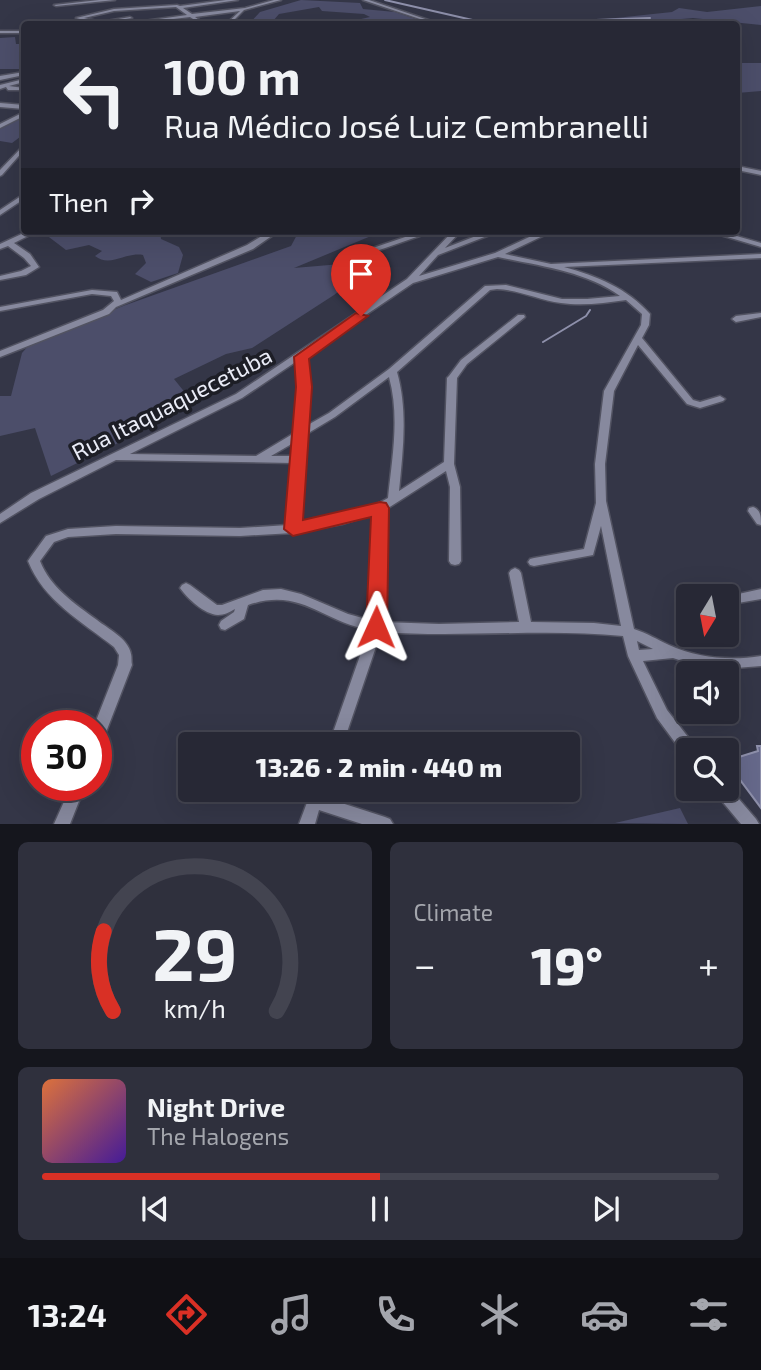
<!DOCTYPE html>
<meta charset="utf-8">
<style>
body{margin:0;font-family:"Exo 2",sans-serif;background:#2f303d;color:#f1f3f6;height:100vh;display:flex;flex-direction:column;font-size:26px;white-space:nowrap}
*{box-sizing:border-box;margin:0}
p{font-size:23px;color:#a4a6ad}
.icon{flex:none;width:38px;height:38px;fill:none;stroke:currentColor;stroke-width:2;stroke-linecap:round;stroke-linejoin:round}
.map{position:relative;height:824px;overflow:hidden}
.side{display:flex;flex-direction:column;gap:18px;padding:18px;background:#15161d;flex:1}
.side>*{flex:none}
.top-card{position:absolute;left:21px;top:21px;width:719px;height:214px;border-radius:7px;box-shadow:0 7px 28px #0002,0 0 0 2px #434450;background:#272835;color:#f1f3f6;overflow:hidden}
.needle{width:46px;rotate:190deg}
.tools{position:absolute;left:676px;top:584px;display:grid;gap:14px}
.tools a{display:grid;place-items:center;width:63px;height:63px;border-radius:7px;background:#272835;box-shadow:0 7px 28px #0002,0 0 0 2px #434450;font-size:35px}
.speed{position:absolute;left:21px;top:710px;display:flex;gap:14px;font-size:35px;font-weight:700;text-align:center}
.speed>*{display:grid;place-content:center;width:91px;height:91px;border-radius:50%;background:#272835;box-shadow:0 7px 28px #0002,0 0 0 2px #434450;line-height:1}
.speed .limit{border:10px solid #d22;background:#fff;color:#111}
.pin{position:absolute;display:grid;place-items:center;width:60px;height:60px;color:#fff;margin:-72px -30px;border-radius:50% 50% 50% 0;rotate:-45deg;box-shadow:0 0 7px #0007}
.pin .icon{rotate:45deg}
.me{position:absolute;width:77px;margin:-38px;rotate:1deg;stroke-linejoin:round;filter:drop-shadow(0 0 5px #0008)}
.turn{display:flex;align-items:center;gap:24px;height:147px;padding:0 28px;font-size:32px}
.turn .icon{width:91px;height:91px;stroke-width:2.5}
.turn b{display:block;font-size:49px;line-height:60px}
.then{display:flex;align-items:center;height:66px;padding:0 28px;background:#0003;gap:14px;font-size:26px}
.big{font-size:52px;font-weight:800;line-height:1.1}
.side .card{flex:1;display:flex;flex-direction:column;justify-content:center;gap:10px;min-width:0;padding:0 24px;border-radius:10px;background:#2f303d}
.side .dial{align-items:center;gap:0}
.dial svg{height:182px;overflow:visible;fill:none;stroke:#434450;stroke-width:7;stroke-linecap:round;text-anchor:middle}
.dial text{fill:#f1f3f6;stroke:none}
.song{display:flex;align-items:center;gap:21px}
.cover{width:84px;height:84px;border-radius:10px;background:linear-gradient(135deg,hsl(20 70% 55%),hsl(260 70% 35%))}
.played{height:7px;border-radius:4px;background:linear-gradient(90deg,#d93025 50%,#434450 50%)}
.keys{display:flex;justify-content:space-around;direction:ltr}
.heat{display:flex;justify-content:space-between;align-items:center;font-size:38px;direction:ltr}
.side .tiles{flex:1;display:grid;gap:18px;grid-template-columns:1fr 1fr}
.card:last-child{grid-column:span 2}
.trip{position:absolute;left:178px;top:732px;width:402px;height:70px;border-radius:7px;background:#272835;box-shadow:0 7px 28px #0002,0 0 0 2px #434450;font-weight:800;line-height:70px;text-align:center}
.tabs{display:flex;height:112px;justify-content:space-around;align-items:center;background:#101015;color:#a4a6ad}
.tabs .icon{width:49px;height:49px}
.tabs .active{color:#d93025}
.tabs b{font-size:32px;color:#f1f3f6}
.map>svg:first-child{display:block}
.green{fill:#4c4e6a}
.water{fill:#66698b;stroke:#8e90ab;stroke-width:2}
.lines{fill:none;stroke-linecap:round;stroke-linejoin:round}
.stream{stroke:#8e90ab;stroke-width:2}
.minor-casing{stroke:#525362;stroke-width:3}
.minor{fill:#87899e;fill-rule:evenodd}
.route{fill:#d93025;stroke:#8d1f18;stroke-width:2}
.labels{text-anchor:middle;stroke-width:7;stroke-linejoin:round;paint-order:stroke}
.street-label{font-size:23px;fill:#eaecf7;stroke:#1d1e26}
</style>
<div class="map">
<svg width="761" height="824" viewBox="0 0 761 824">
<rect width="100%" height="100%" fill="#343647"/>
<!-- green -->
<path class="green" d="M301,0l59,3 3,6 32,3 35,12h-91l31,-7 -6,-3 -42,-3 -3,-4 -40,7 -6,7 6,3h-30l11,-12z
M761,6v19l-68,-7 -68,6h-66l113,-12 7,-4 28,4z
M15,37l1,7h8v25h-24v-31z
M737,63h24v28l-24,2z
M24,116v18l-12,9 -12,-2v-13z
M41,231h119l1,8 18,8 4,8 -5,18 -27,9 -16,-8 11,-11 -3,-8c-18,-3 -33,13 -48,1l7,-5 -13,-6 -23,5z
M299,231h84l-89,37 59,-5 19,2 -38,30 -82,53 -26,6 -52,25 21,26 -144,71 -16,-48 -35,8v-40h11l11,-43 7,-8 94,-39 168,-60z
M680,808l8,16 -73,-1z"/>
<!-- water -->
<path class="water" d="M757,746h4v62l-35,-47 32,-10z"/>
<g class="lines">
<!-- stream -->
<path class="stream" d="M385,0l105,24
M489,24l161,-6
M543,342l43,-26 4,-6"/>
<!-- minor casing -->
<g class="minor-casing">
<path id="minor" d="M99,0h16l-59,6 -2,-1z
M226,0h12l-55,8 9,6 53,-6 29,-8h7l-37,10 -14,14h-4l14,-13 -45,6 10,7h-4l-11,-7 -58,7h-9l64,-9 -11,-8 -62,4 -30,7 17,4 29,-5 2,1 -37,6v-1l-19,-5 38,-9 63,-4 3,1z
M363,0h6l71,24h-5z
M0,31h24v2h-24z
M24,72v3l-24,5v-4z
M24,79v3l-15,4 15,2v2h-16l-2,-3 -6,2v-4z
M0,103l24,2v4l-24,-2z
M24,112v4l-24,12v-4z
M24,145v5l-22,25 -2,1v-6z
M737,166l24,5v4l-24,-5z
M24,194v5l-24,16v-5z
M28,231h10l-24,12 16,11 9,13 -13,8 -26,5v-4l21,-5 10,-5 -7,-8 -16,-12 -8,3v-5z
M270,231h9l-26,18 -137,58 -7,7 -109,43v-6l103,-41 11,-9 -3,-5 -19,-2 -92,17v-4l92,-17 25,2 4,8 126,-55z
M423,231h11l-69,24h-6l-1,-2z
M453,231h8l-16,17 44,-17h11l-62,24 -19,21 76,-23 47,-22h120l-4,2 -111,1 -42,20 46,10 210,-10v4l-197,9c33,9 63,21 86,47l-1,11 -7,13 51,62 7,2 20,-6 5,3 -2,2 -23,7 -13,-4 -49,-59 -24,46 -9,73 1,37 28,128c13,4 24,11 35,16 29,13 61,16 92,11v10l-38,3 -25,-3 -25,-8 -30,3 24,49 28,36 2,5h-9v6l-3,-1 -28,-38 -29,-62 -5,-20c-80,-8 -161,2 -242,-4l-38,112h-14l40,-114c-48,-9 -68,-43 -121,-25l-4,14 -19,11 -4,-1 -2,-4 2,-4 13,-9 1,-3c-5,3 -11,6 -17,6 -14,-1 -30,-16 -38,-27l2,-3 4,-2 4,2 27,20h5l41,-15 18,-1 20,5 47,20 22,6 4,-106 -32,10 -49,9 -53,3 -124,-2 -48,3 -14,5 -14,19c10,26 35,43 57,59 11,9 31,18 34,34 1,4 0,7 1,11l-29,75 -2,5 -5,1v-20h-2l24,-61 1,-10 -5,-8c-32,-25 -71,-47 -86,-86l2,-3 16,-22 22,-7 48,-3 124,2 48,-3 5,-62 -177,-3 -77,39 -39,24v-9l31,-21 205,-99 171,-115zM498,257c41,9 87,14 122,39l-33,3h-25l-56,-14 -21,1 -96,83 -60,44 -23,13 3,-39 -4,-31 108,-73zM497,289c22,1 42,11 64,14 21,3 44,0 65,-3l16,14 -1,11 -37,66 -9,73 1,39 -12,46 -50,9 -4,1 -2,3 2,3 4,1 59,-11 8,-29 20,100 -27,-3 -63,-1 -10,-49 -2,-3 -4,-2 -4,2 -2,3 10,49 -80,2 -57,-2 3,-112 61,-39 4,16 -1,74 2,3 4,1 4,-1 2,-3 -1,-74 -6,-23 3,-86 10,-14 58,-47 -1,-2h-6l-57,45 -12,16 -2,2 -3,84 -45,29c4,-41 9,-80 -2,-119l93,-82zM297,361l2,26 -3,45 -40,24 -126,-2 112,-56zM389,377c11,40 3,81 -1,121 -26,16 -59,20 -89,26l6,-89 30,-18zM295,442l-1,14h-23zM637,641l16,8 -14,1z
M707,231h12l42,12v4z
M761,313v4l-25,5 -4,-3 4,-3z
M753,507c8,3 8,10 8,18l-4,-1 -9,-13 1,-3z
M761,589v10l-23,4 -4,-2 -2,-3 2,-3z
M726,784l30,35 3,5h-18l-25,-30 -2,-5h12z
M71,786h14l-15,38h-16z
M312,789h14l-3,8 62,20 5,2 3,5h-31l-43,-14 -4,14h-16z"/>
</g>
<!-- minor -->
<use href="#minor" class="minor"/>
</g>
<!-- route -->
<path class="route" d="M356,313l12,3 -59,43 3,28 -9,133 77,-18 6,1 3,5 -2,119 -3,6 -8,3 -7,-3 -3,-6 5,-110 -78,19 -9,-7 12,-142 -2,-30z"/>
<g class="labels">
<!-- street labels -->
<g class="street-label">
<text transform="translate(172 404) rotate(-27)" y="8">Rua Itaquaquecetuba</text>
</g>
</g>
</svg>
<div class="tools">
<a><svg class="needle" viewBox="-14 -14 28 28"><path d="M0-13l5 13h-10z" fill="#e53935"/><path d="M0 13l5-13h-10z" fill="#a4a6ad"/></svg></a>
<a><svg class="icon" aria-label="sound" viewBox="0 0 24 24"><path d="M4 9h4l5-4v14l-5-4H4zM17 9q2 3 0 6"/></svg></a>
<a><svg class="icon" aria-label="search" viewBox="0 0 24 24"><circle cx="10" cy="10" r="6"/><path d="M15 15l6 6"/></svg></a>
</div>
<div class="speed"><div class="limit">30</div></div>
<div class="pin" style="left:361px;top:316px;background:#d93025"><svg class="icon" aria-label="arrive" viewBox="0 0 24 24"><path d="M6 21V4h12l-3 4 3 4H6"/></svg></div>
<svg class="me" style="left:376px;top:627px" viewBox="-20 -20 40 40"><path d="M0-17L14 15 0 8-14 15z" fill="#d93025" stroke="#fff" stroke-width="4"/></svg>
<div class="trip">13:26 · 2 min · 440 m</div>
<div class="top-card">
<div class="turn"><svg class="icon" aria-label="left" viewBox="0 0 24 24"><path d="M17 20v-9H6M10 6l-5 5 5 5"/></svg><div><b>100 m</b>Rua Médico José Luiz Cembranelli</div></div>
<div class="then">Then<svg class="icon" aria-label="right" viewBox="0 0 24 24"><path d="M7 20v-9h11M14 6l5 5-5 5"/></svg></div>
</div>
</div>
<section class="side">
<div class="tiles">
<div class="card dial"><svg viewBox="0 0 100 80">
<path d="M14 69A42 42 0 1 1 86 69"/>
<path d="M14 69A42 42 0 0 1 10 34" stroke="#d93025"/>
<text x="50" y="56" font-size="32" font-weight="700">29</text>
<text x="50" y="72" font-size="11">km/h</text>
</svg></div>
<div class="card"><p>Climate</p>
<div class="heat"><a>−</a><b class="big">19°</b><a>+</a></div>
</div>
<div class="card">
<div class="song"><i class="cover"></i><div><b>Night Drive</b><p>The Halogens</p></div></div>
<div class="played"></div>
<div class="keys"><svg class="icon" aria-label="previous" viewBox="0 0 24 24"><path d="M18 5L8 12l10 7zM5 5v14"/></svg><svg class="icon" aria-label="pause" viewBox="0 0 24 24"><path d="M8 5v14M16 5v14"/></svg><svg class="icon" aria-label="next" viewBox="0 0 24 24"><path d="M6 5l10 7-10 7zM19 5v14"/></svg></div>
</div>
</div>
</section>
<nav class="tabs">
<b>13:24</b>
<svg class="icon active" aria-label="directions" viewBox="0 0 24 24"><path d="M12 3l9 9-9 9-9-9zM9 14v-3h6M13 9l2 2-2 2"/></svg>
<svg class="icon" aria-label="music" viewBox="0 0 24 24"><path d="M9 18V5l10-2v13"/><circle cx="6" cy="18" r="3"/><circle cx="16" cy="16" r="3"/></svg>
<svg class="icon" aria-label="phone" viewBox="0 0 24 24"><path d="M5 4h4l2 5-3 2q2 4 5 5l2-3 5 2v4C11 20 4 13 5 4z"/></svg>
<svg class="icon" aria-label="climate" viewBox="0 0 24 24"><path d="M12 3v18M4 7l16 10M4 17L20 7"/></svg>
<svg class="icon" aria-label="car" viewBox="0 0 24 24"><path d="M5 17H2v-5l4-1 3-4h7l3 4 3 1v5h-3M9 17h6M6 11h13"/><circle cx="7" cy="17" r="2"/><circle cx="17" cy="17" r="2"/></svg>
<svg class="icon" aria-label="filters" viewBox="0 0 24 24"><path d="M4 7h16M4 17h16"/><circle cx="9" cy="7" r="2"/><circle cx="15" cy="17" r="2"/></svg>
</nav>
